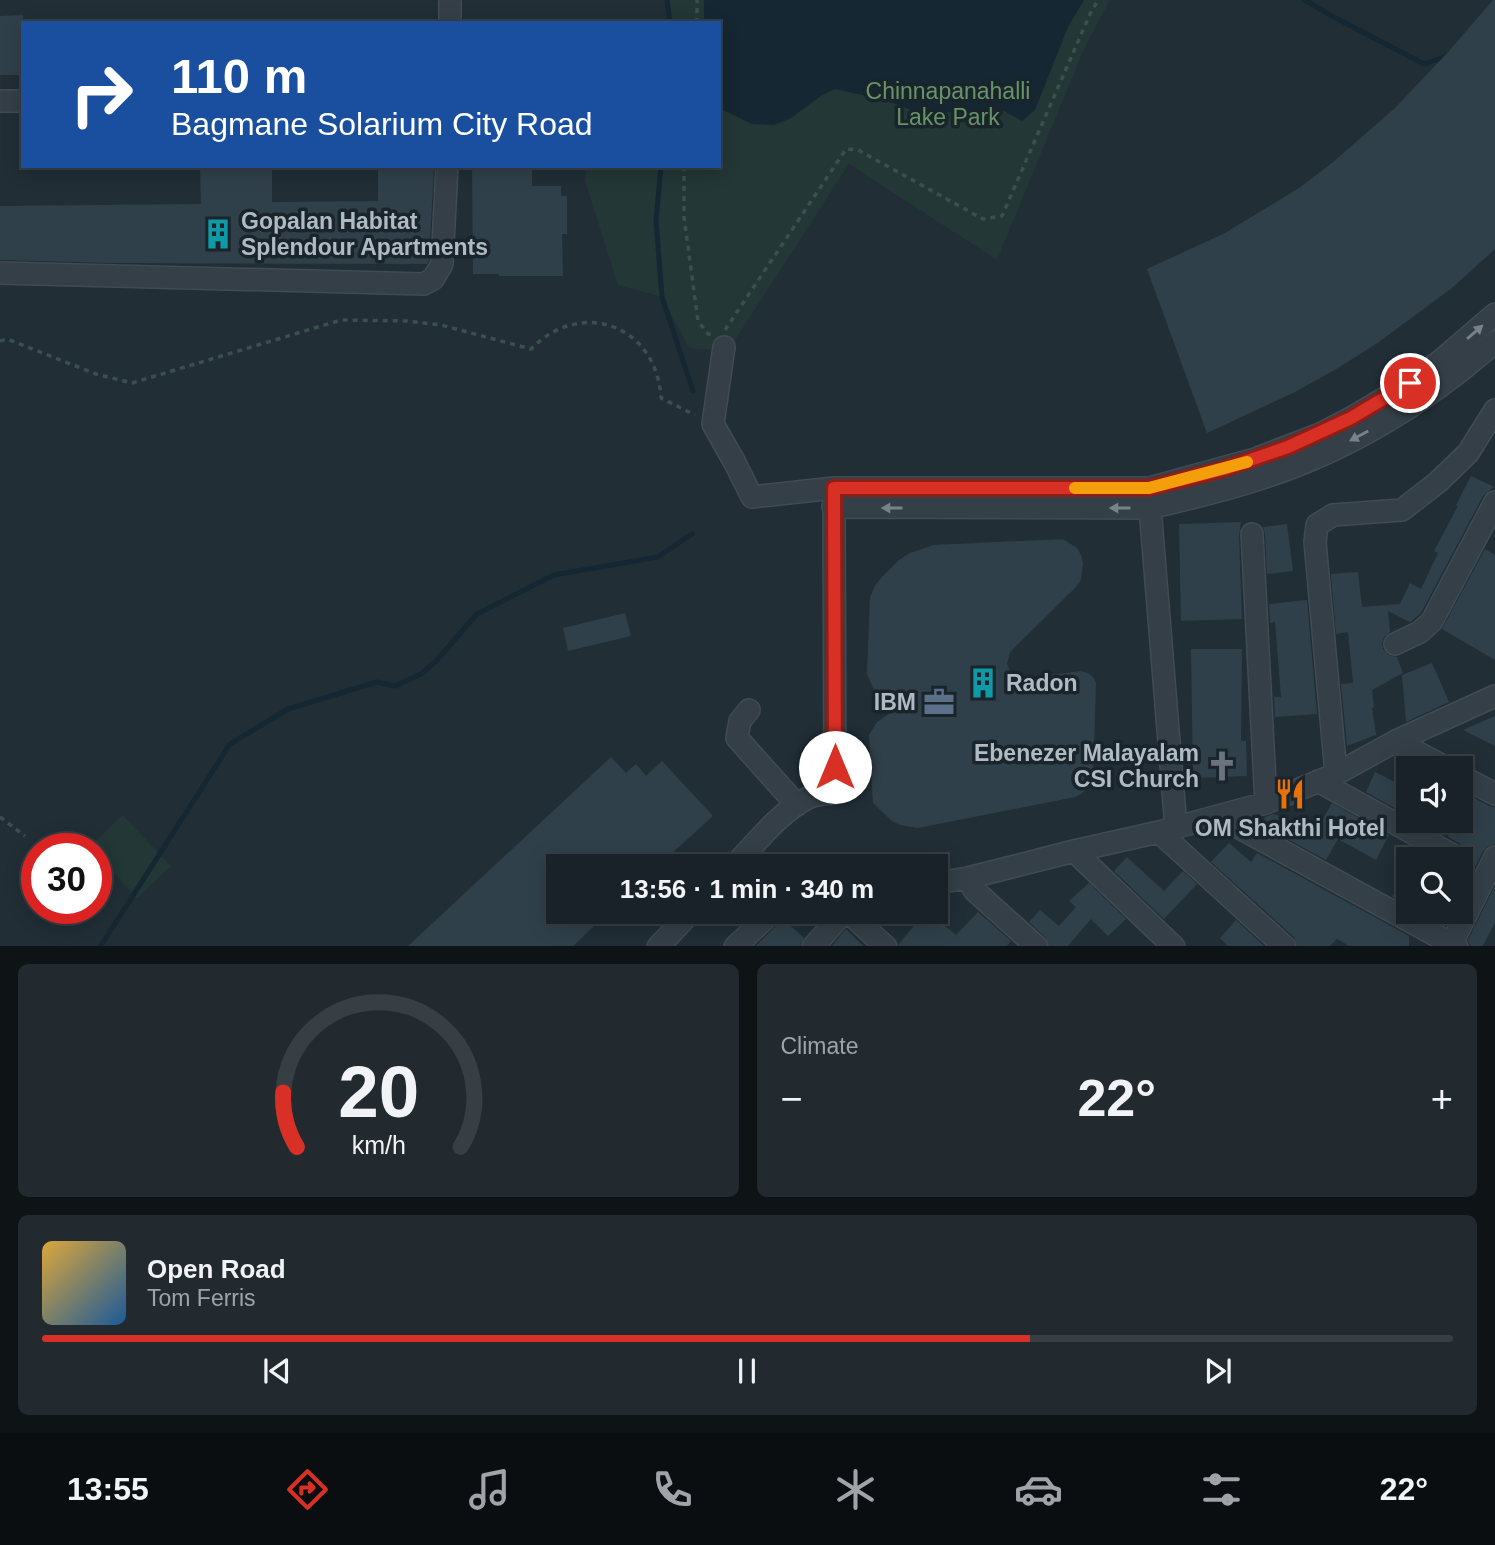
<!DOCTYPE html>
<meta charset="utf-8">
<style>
body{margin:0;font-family:Helvetica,sans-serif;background:#222a30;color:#f1f3f6;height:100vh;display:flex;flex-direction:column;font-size:26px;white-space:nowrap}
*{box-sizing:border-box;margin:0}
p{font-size:23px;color:#9fa4a8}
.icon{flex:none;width:38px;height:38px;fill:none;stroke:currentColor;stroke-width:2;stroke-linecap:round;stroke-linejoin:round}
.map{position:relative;height:946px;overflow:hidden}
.drawer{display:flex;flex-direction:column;gap:18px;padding:18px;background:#0e1316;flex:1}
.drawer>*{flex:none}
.hud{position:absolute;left:21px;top:21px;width:700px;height:147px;border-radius:0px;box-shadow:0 4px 18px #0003,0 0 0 2px #373f45;background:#1a4fa0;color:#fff;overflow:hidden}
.controls{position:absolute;left:1396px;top:756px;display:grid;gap:14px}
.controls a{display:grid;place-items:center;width:77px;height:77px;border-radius:0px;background:#192228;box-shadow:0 4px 18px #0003,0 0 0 2px #373f45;font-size:35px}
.speed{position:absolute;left:21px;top:833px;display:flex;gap:14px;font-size:35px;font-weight:700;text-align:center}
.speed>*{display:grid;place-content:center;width:91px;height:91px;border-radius:50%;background:#192228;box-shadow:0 4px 18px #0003,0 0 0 2px #373f45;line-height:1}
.speed .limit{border:10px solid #d22;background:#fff;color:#111}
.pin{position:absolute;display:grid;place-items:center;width:60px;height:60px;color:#fff;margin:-30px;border:4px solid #fff;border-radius:50%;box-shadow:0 2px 7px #0007}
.me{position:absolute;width:77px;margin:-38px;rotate:0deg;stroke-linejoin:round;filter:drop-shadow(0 0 5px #0008)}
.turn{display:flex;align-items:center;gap:24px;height:147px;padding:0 35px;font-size:32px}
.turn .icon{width:91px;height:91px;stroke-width:2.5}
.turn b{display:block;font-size:49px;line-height:60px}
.big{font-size:52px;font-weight:800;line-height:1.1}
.drawer .tile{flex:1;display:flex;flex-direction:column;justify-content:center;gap:10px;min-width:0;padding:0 24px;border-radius:10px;background:#222a30}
.drawer .dial{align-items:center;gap:0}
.dial svg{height:182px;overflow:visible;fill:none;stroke:#373f45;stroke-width:7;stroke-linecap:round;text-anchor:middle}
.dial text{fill:#f1f3f6;stroke:none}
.song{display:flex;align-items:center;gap:21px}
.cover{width:84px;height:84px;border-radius:10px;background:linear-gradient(135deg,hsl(40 70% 55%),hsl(210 70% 35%))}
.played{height:7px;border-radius:4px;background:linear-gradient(90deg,#d93025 70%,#373f45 70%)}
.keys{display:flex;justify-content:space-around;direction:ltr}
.heat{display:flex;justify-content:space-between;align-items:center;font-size:38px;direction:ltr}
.drawer .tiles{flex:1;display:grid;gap:18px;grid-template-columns:1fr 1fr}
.tile:last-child{grid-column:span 2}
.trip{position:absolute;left:546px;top:854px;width:402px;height:70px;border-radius:0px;background:#192228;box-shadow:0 4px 18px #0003,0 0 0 2px #373f45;font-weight:800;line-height:70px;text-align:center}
.tabs{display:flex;height:112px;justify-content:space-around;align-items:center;background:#0a0e10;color:#9fa4a8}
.tabs .icon{width:49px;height:49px}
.tabs .selected{color:#d93025}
.tabs b{font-size:32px;color:#f1f3f6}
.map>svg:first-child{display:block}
.green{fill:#223736}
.water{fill:#152733}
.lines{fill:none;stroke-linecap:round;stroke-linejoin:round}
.stream{stroke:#152733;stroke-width:5}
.building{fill:#30404a}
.minor-casing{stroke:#404b53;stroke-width:24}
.path{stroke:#3b504e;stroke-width:3.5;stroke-dasharray:5 5;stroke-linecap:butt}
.minor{stroke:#343f47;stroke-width:21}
.oneway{fill:#77838c}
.route-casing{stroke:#8d1f18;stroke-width:18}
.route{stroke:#d93025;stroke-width:12}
.slow{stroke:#f59e0b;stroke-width:12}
.labels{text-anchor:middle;stroke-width:7;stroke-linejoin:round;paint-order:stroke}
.park-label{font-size:23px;fill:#679369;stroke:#1a242b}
.poi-label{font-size:23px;font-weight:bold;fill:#aebac4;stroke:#1a242b;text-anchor:start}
</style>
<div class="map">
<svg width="1495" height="947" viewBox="0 0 1495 947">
<rect width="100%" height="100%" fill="#212e36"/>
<!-- green -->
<path class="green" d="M668,0h442l-26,49 -87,211 -148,-96 -121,187 -39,-3 -27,-51 -44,-12 -33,-104 1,-15h133v-143h-53z
M123,815l48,51 -34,32 -41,-44v-5h-5l-2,-2z"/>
<!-- water -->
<path class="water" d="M704,0h380l-16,27 -33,83 -13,11 -18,-10 -15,-1 -55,3 -20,-2 -28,-11 -51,-11 -13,6 -31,23 -17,7 -22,-1 -33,-16v-85h-15z"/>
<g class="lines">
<!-- stream -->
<path class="stream" d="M667,0l3,23
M1305,0l25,15 94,49 23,-8
M661,166l-5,54 6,77 31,94
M100,947l130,-203 58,-35 89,-27 18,4 26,-12 15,-13 41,-47 77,-39 104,-18 34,-23"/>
</g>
<!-- building -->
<path class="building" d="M1493,0h2v249l-43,39 -73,54 -41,26 -43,24 -88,41 -60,-164 78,-36 74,-45 33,-25 63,-55 54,-57z
M23,15v60h-23v-59z
M200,166h72v36l106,-1v-35h56l-5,94 -2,4 -315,-1 -112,-3v-54l201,-2z
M472,166h60v20h29v10h6v38h-5l1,42h-64v-2h-26z
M1471,476l23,11 -11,9 -62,117 -11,9 -22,-11 2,21 -6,5 -2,7 1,5 5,6 9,2 6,16 -31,17 2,17 -2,1 4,27 -29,11 -6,-62 12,-1 -5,-51 -12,2 -5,-60 27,-2 4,35 38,-3 10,-21 11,6 17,-36 -4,-2 24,-45 -2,-1z
M1241,522l-2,13 3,84 -61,2 -2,-97z
M1287,524l6,47 -26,3 -2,-41 -2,-6z
M1063,539l14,9 4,7 2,8 -2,17 -5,7 -66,65 -3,12 5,11 10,4 58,-8 8,2 5,4 3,6 -3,97 -2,5 -10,9 -6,3 -157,31 -18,-3 -8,-4 -19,-18 -4,-68 8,-13 26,-18 -30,-16 -6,-14 3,-77 5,-11 7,-9 17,-17 11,-7 24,-8z
M1485,549l10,6v105l-53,-31z
M1307,600l10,114 -42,3 -1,-20h7l-6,-75 -5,1 -1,-19z
M625,613l6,23 -63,15 -5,-23z
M1191,649h51l-1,92h5l1,35 -54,2z
M1432,663l17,39 -43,20 -4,-47z
M1495,716v30l-32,-16z
M611,757l15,16 10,-9 10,12 16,-15 51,55 -55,50h-100v46h51l-37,35h-165z
M1408,762l1,1v53l-43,-24 9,-20 22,11z
M1461,791l28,15 6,1v37l-7,2 -5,5 -22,44v-23l6,-2 4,-4 2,-8 -1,-5 -5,-5 -19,-11 9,-16h4z
M1332,803l57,32 -13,25 -38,-21 -12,21 -64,-35 3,-8 8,-3 23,7 2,-4 20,11z
M1229,843l22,19 6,-9 152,83v11h-58l-14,-8 -8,8h-31l-4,-10 -83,-75z
M1127,857l37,34 19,-20 14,13 -33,35 -50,-48z
M1409,867v39l-17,-9z
M1089,883l37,36 -18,17 -17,-17 -24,28h-17l-4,-9 -17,-16 11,-12 19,16 17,-19 -7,-6z
M1495,886v37l-13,24h-11l-3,-7z
M925,912h3l28,23 22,-23 33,29 -5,6h-107v-3z
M1435,912h18l-7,14 -14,-8z
M783,919l21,19 -4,9h-45z
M1236,920l29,27h-36l-9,-9z
M846,929l18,18h-33z"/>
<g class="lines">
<!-- minor casing -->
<g class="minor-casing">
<path id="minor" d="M450,23v-20
M0,101h23
M0,273l424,11 9,-5 9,-15 5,-98
M724,347l-11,77 22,39 17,34 82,-9h315l106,-29 65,-25 31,-16 59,-35 29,-21 56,-48
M1149,495l27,333
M833,507l317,1c37,-9 74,-17 109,-29 87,-27 168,-77 236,-137
M1252,534l14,269
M1395,644l25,-12 12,-11 63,-119
M749,710l-9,11 -3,17 60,67
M1396,741l51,27
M1336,774l-21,-232 2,-17 16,-10 69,-5 36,-28 30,-29 27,-43
M1461,776l34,18
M1318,781l142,78
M1218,816l239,131
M1159,832l126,115
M1074,851l100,96
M734,866c20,-21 48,-56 74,-68 7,-4 19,-4 27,-5l-1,-299
M968,878l6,12 63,57
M936,883l32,-5 106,-27 85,-19 107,-29 70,-29 60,-33 99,-45
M848,912l38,35
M658,947l33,-35
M735,947l37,-35
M813,947l31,-35
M1450,947l45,-90"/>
</g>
<!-- path -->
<path class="path" d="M697,23v-23
M684,166v51l14,104 10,13h5
M725,330l121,-181 12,1 125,69 19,-3 88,-202 8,-14
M0,341l7,-2 89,35 36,9 209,-63 66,1 34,4 90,24c51,-52 126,-23 130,49l34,17
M0,817l25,19"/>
<!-- minor -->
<use href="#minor" class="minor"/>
</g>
<!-- one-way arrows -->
<defs><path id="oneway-solid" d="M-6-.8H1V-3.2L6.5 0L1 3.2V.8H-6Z" transform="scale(1.75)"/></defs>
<g class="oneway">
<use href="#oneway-solid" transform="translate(1475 332) rotate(-41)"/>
<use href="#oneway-solid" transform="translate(1359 436) rotate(152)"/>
<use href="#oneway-solid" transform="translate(892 508) rotate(-180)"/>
<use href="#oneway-solid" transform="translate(1120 508) rotate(-180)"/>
</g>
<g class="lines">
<!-- route casing -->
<g class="route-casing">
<path id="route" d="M835,767l-1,-279h315l75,-19 64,-22 63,-29 59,-35"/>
</g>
<!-- route -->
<use href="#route" class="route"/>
<!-- slow -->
<path class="slow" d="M1075,488h74l98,-26"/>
</g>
<!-- icons -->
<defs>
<g id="building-bare" transform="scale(2.415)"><path d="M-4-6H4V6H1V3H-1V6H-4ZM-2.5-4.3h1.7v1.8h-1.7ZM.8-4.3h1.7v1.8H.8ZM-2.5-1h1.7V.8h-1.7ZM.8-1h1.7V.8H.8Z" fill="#0f9aa8" stroke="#1a242b" stroke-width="2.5" paint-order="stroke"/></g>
<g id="office-bare" transform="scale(2.415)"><path d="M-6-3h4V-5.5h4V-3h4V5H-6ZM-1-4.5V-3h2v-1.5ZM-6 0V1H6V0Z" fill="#5c6f8a" stroke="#1a242b" stroke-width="2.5" paint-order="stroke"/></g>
<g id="church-bare" transform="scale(2.415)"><path d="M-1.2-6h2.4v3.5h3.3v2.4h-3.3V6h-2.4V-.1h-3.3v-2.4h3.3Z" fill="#6b7280" stroke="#1a242b" stroke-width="2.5" paint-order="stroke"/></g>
<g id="restaurant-bare" transform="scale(2.415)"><path d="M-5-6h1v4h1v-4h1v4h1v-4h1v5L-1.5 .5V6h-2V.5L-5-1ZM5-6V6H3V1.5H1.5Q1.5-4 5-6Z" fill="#e8710a" stroke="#1a242b" stroke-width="2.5" paint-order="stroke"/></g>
</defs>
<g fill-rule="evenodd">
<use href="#building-bare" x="218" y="234"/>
<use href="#building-bare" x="983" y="683"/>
<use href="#office-bare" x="939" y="702"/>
<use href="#church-bare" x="1222" y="766"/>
<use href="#restaurant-bare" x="1290" y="794"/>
</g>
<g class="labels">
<!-- park labels -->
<g class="park-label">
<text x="948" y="99">Chinnapanahalli<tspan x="948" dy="26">Lake Park</tspan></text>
</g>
<!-- poi labels -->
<g class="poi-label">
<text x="241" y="229">Gopalan Habitat<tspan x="241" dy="26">Splendour Apartments</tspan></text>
<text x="1006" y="691">Radon</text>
<text x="916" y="710" text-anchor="end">IBM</text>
<text x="1199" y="761" text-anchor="end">Ebenezer Malayalam<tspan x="1199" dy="26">CSI Church</tspan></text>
<text x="1290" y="836" text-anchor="middle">OM Shakthi Hotel</text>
</g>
</g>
</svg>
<div class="controls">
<a><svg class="icon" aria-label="sound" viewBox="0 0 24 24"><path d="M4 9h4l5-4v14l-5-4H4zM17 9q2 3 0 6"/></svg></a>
<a><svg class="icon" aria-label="search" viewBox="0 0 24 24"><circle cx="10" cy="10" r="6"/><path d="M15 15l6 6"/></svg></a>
</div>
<div class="speed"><div class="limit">30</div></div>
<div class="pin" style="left:1410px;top:383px;background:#d93025"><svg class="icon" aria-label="arrive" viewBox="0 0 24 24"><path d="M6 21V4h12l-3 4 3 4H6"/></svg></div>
<svg class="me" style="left:835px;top:767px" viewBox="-20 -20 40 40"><circle r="19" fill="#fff"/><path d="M0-13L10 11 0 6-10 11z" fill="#d93025"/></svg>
<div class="trip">13:56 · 1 min · 340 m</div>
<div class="hud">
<div class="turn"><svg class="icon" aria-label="right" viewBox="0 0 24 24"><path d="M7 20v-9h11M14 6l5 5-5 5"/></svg><div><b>110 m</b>Bagmane Solarium City Road</div></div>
</div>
</div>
<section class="drawer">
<div class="tiles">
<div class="tile dial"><svg viewBox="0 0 100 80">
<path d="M14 69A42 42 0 1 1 86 69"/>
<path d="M14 69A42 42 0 0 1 8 45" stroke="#d93025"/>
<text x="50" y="56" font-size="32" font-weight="700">20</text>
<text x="50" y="72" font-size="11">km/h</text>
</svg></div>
<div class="tile"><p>Climate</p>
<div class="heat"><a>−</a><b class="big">22°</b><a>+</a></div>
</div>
<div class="tile">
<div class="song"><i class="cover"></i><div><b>Open Road</b><p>Tom Ferris</p></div></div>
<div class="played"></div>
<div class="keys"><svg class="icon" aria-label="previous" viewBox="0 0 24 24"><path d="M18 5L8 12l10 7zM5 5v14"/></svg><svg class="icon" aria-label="pause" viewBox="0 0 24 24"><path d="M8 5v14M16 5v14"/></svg><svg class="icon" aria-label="next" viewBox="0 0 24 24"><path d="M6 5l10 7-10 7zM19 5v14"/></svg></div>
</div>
</div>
</section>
<nav class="tabs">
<b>13:55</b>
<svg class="icon selected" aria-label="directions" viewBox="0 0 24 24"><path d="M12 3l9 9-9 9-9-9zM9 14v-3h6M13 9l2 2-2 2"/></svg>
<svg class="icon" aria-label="music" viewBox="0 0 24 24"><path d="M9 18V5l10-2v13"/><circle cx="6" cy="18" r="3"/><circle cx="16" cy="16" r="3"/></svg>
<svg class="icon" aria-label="phone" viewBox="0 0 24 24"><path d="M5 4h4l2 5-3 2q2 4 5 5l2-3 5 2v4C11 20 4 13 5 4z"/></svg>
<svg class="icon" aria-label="climate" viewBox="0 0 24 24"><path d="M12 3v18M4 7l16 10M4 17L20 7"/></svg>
<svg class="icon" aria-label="car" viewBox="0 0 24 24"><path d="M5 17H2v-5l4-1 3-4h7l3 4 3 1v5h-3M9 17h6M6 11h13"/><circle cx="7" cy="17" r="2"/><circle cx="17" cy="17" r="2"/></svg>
<svg class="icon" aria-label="filters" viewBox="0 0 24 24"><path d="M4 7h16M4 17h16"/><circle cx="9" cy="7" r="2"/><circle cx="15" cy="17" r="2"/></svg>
<b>22°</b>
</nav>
